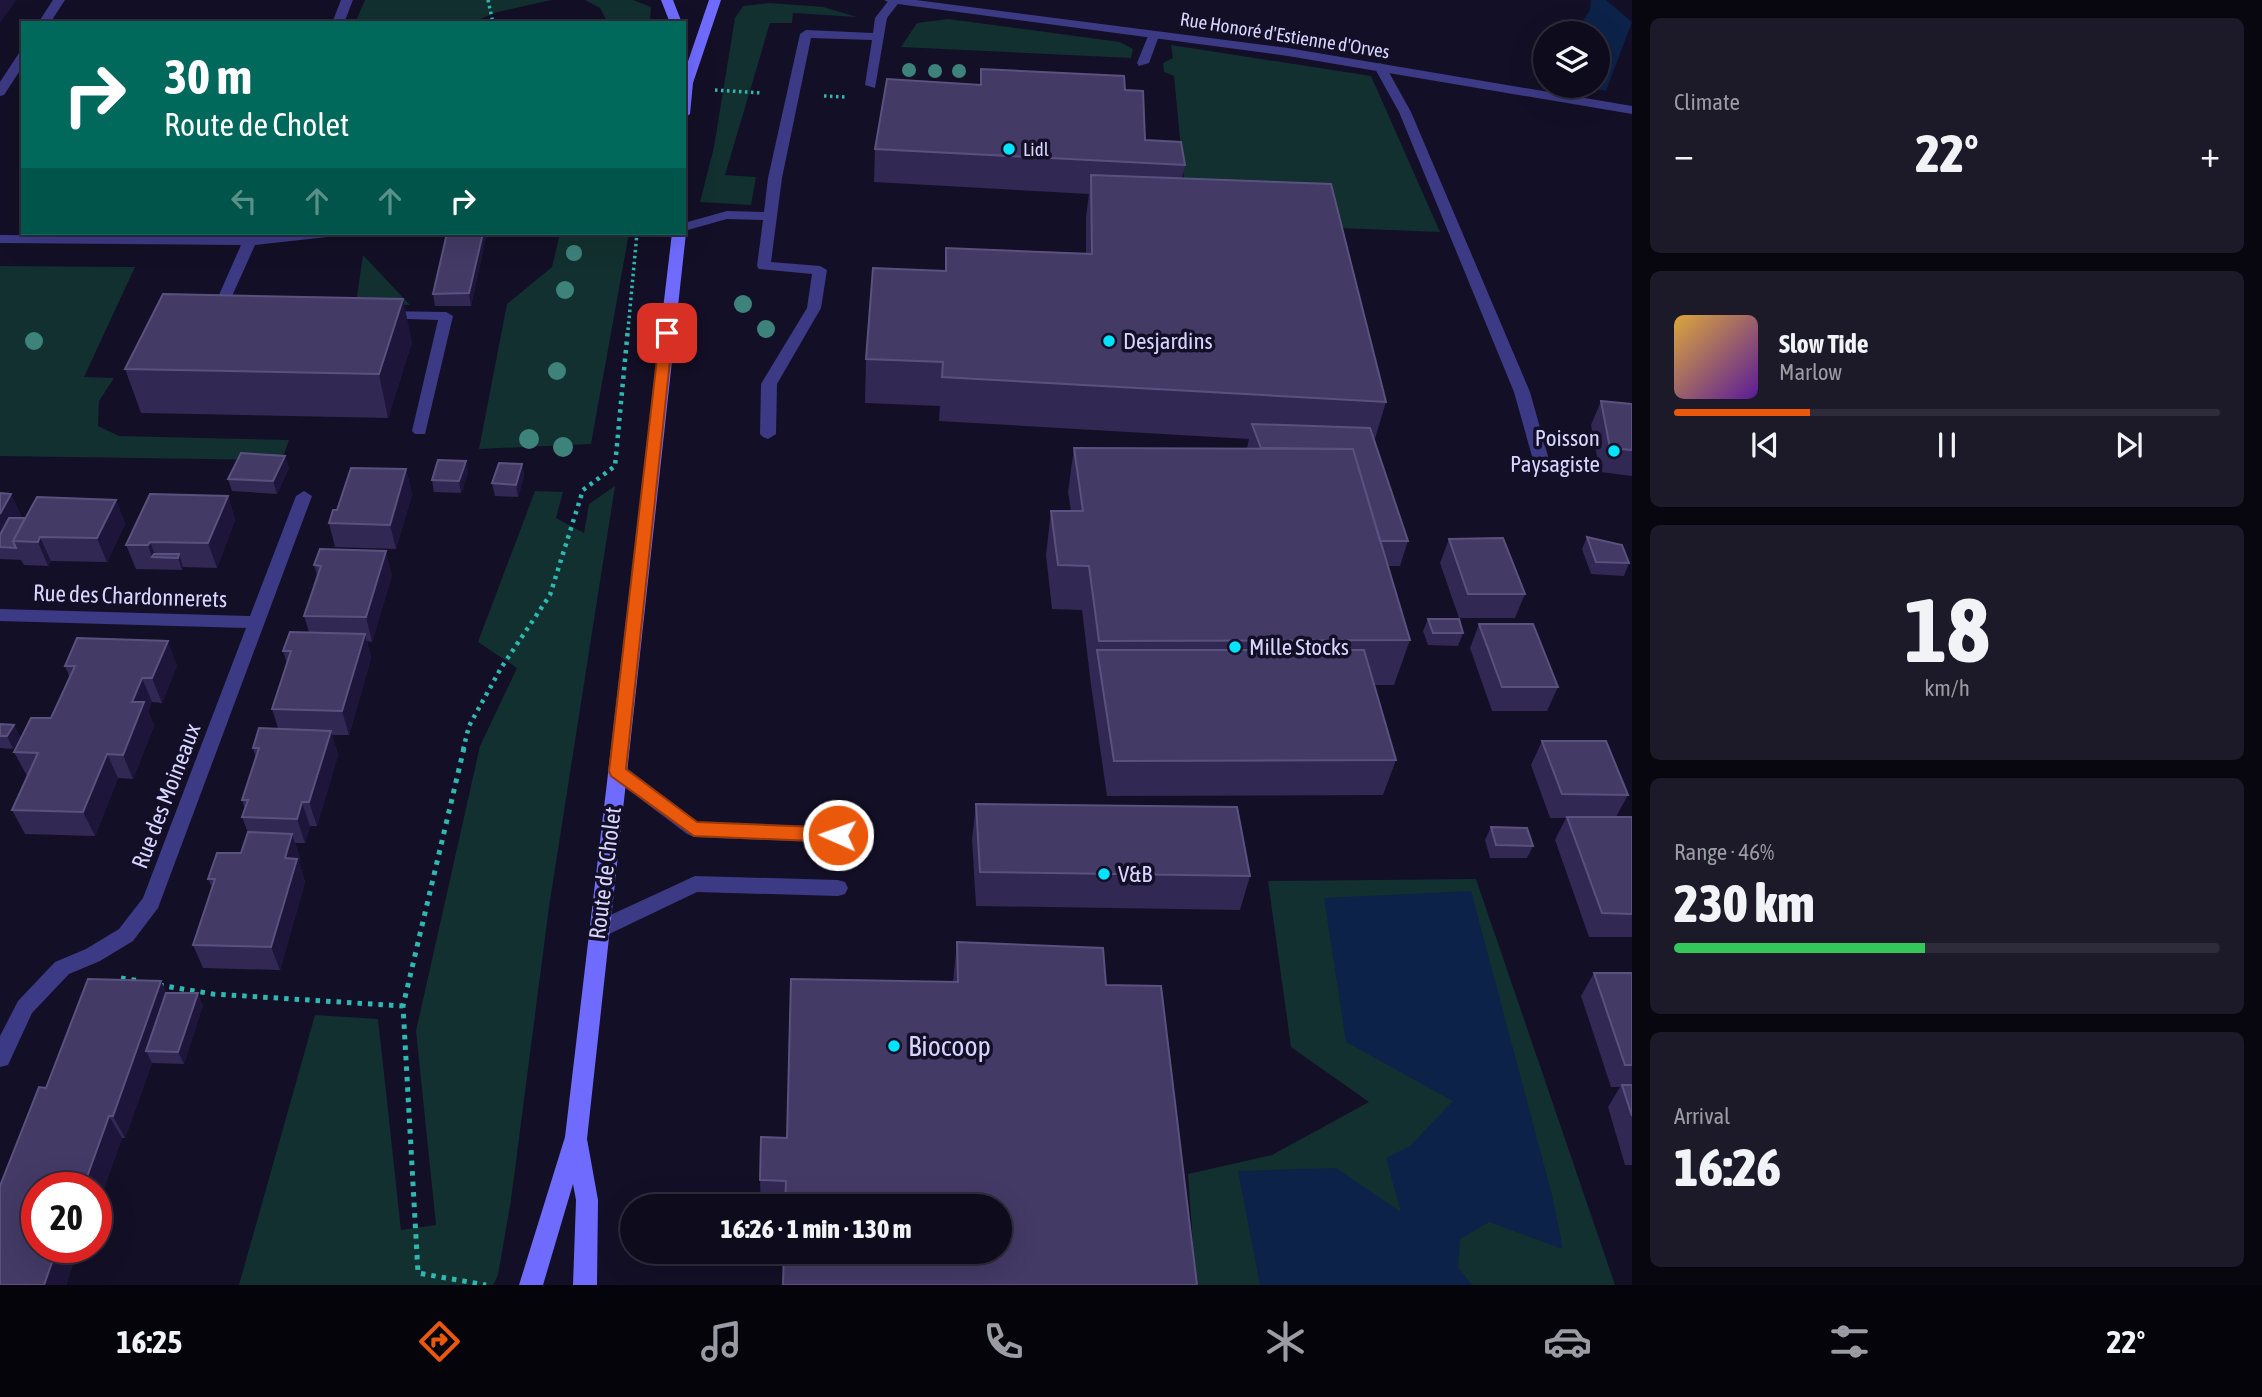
<!DOCTYPE html>
<meta charset="utf-8">
<style>
body{margin:0;font-family:"Asap Condensed",sans-serif;background:#1c1929;color:#f1f3f6;height:100vh;display:flex;flex-direction:column;font-size:26px;white-space:nowrap}
*{box-sizing:border-box;margin:0}
p{font-size:23px;color:#9b9ba3}
.icon{flex:none;width:38px;height:38px;fill:none;stroke:currentColor;stroke-width:2;stroke-linecap:round;stroke-linejoin:round}
.map{position:relative;flex:1;overflow:hidden}
.side{display:flex;flex-direction:column;gap:18px;padding:18px;background:#08060f;width:630px}
.side>*{flex:none}
.guide{position:absolute;left:21px;top:21px;width:665px;height:214px;border-radius:0px;box-shadow:0 7px 28px #0002,0 0 0 2px #2e2b3b;background:#00695c;color:#fff;overflow:hidden}
.tools{position:absolute;left:1533px;top:21px;display:grid;gap:14px}
.tools a{display:grid;place-items:center;width:77px;height:77px;border-radius:50%;background:#0e0b1c;box-shadow:0 7px 28px #0002,0 0 0 2px #2e2b3b;font-size:35px}
.speed{position:absolute;left:21px;top:1172px;display:flex;gap:14px;font-size:35px;font-weight:700;text-align:center}
.speed>*{display:grid;place-content:center;width:91px;height:91px;border-radius:50%;background:#0e0b1c;box-shadow:0 7px 28px #0002,0 0 0 2px #2e2b3b;line-height:1}
.speed .limit{border:10px solid #d22;background:#fff;color:#111}
.pin{position:absolute;display:grid;place-items:center;width:60px;height:60px;color:#fff;margin:-30px;border-radius:14px;box-shadow:0 4px 10px #0006}
.me{position:absolute;width:77px;margin:-38px;rotate:272deg;stroke-linejoin:round;filter:drop-shadow(0 0 5px #0008)}
.turn{display:flex;align-items:center;gap:24px;height:147px;padding:0 28px;font-size:32px}
.turn .icon{width:91px;height:91px;stroke-width:2.5}
.turn b{display:block;font-size:49px;line-height:60px}
.lanes{display:flex;align-items:center;height:66px;padding:0 28px;background:#0003;justify-content:center;gap:35px;direction:ltr}
.lanes .off{opacity:.35}
.big{font-size:52px;font-weight:800;line-height:1.1}
.side .tile{flex:1;display:flex;flex-direction:column;justify-content:center;gap:10px;min-width:0;padding:0 24px;border-radius:10px;background:#1c1929}
.side .dial{align-items:center;gap:0}
.dial b{font-size:91px;line-height:1}
.song{display:flex;align-items:center;gap:21px}
.cover{width:84px;height:84px;border-radius:10px;background:linear-gradient(135deg,hsl(40 70% 55%),hsl(270 70% 35%))}
.played{height:7px;border-radius:4px;background:linear-gradient(90deg,#ea580c 25%,#2e2b3b 25%)}
.keys{display:flex;justify-content:space-around;direction:ltr}
.heat{display:flex;justify-content:space-between;align-items:center;font-size:38px;direction:ltr}
.charge{height:10px;border-radius:5px;background:linear-gradient(90deg,#34c759 46%,#2e2b3b 0)}
.trip{position:absolute;left:620px;top:1194px;width:392px;height:70px;border-radius:35px;background:#0e0b1c;box-shadow:0 7px 28px #0002,0 0 0 2px #2e2b3b;font-weight:800;line-height:70px;text-align:center}
.dock{display:flex;height:112px;justify-content:space-around;align-items:center;background:#06040b;color:#9b9ba3}
.dock .icon{width:49px;height:49px}
.dock .current{color:#ea580c}
.dock b{font-size:32px;color:#f1f3f6}
main{display:flex;flex:1;min-height:0}
.map>svg:first-child{display:block}
.green{fill:#12302f}
.water{fill:#0c2248}
.lines{fill:none;stroke-linecap:round;stroke-linejoin:round}
.path-far2{stroke:#2fb8b0;stroke-width:3.5;stroke-dasharray:2.5 3.5;stroke-linecap:butt}
.path-far1{stroke:#2fb8b0;stroke-width:4.5;stroke-dasharray:3.5 5;stroke-linecap:butt}
.path{stroke:#2fb8b0;stroke-width:5;stroke-dasharray:4.5 6;stroke-linecap:butt}
.service{fill:#3d3a85;fill-rule:evenodd}
.minor{fill:#3d3a85;fill-rule:evenodd}
.secondary{fill:#6f6bff;fill-rule:evenodd}
.tree{fill:#3d827b}
.wall{fill:#312854}
.shaded-wall{fill:#1d163a}
.building{fill:#433a66;stroke:#5a527e;stroke-width:2}
.route{fill:#ea580c;stroke:#983908;stroke-width:2}
.poi-dot{fill:#00e5ff;stroke:#130f26;stroke-width:2.5}
.labels{text-anchor:middle;stroke-width:7;stroke-linejoin:round;paint-order:stroke}
.far-street-label{font-size:19px;fill:#d9d4ff;stroke:#130f26}
.far-poi-label{font-size:19px;fill:#d9d4ff;stroke:#130f26;text-anchor:start}
.poi-label{font-size:23px;fill:#d9d4ff;stroke:#130f26;text-anchor:start}
.street-label{font-size:23px;fill:#d9d4ff;stroke:#130f26}
.near-poi-label{font-size:28px;fill:#d9d4ff;stroke:#130f26;text-anchor:start}
</style>
<main>
<div class="map">
<svg width="1632" height="1285" viewBox="0 0 1632 1285">
<rect width="100%" height="100%" fill="#130f26"/>
<!-- green -->
<path class="green" d="M365,0h186l-53,12 -28,11h-115z
M585,0h48l18,7 -1,16h-42l-8,-15z
M770,3l53,4 34,10 -64,-4 -1,10h-22l-45,152 31,2 -5,28 -51,-3 14,-55 21,-129 8,-12z
M948,19l172,23 13,7 -2,9 -230,-11 16,-24z
M1171,45l200,31 69,156 -252,-10 -14,-146 -10,-4 -1,-9 10,-5z
M560,233h69l-38,211 -112,5 28,-145 45,-37z
M363,255l47,50 -54,-1z
M0,266l135,1 -51,110 30,1 -15,23 -1,25 21,10 170,4 -7,20 -282,-4z
M615,486l-66,421 -38,293 -13,75 -5,10h-254l76,-270 63,4 23,211 35,-5 -20,-194 64,-285 37,-78 -39,-26 57,-151 28,1 -7,26 28,15 5,-29z
M1476,879l139,406h-419l-8,-111 84,-19 97,-53 -78,-55 -23,-166z"/>
<!-- water -->
<path class="water" d="M1591,0h15l26,22 -26,69 -24,-5h16v-53h-23l15,-23z
M1471,891l82,308 10,50 -74,-27 -29,17 -2,28 14,18h-212l-22,-114 98,-3 65,44 -15,-54 24,-12 43,-45 -107,-59 -22,-144z"/>
<g class="lines">
<!-- path-far2 -->
<path class="path-far2" d="M488,0l5,23
M715,90l47,3
M824,96l22,1
M628,330l9,-97"/>
<!-- path-far1 -->
<path class="path-far1" d="M463,750l6,-24 32,-58 49,-73 33,-105 32,-24 13,-138"/>
<!-- path -->
<path class="path" d="M464,748l-61,258 15,267 68,12
M121,978l19,3
M159,985l54,9 190,12"/>
<!-- service -->
<path class="service" d="M53,0h12l-15,23h-12z
M341,0h12l-9,23h-12z
M889,0l11,1 -13,17 -12,70 -10,-3 7,-45 -61,-2 -29,140 -11,84 49,4 7,4 -6,38 -44,76 -1,50 -8,5 -5,-2 -3,-3 1,-50 46,-76 5,-34 -53,-5 -2,-3 6,-46 -36,-1 -43,12v-8l43,-12 37,1 4,-34 32,-144 6,-4 67,3 2,-15z
M1150,31l10,2 -11,30 -10,3 -2,-3z
M23,52v14l-19,29 -4,1v-14l19,-29z
M1380,63l6,4 25,45 119,280 21,75 -2,4h-12l-2,-4 -21,-75 -115,-280 -25,-45z
M246,233h14l-1,3 75,-3 -7,4 -72,8 -27,60 -2,5 3,3 -7,4 -11,-4 30,-68 -241,-2v-8l245,2z
M383,311l63,1 7,4 -28,118h-10l-3,-3 26,-111 -60,-2 -2,-3z
M617,764l7,2 74,56 140,5 7,3 3,5 -3,5 -7,3 -144,-6 -7,-3 -77,-58 -2,-5 2,-5z
M695,876l143,4 7,2 3,6 -3,6 -7,2 -141,-4 -92,44 -7,2 -7,-2 -3,-6 3,-6z"/>
<!-- minor -->
<path class="minor" d="M884,0h32l372,48 344,58v8l-344,-58 -398,-53z
M304,491l8,5 -154,412 -25,33 -33,20 -31,13 -37,39 -24,52 -8,2v-31l18,-35 37,-39 31,-13 33,-20 24,-31 103,-270 -246,-7v-12l250,7 46,-120z"/>
<!-- secondary -->
<path class="secondary" d="M661,0h12l9,23h-12z
M709,0h12l-28,83 -3,31 -6,4v-45z
M684,231l2,2 -99,906 11,61 -1,85h-24l3,-85 -3,-16 -30,101h-24l46,-148 107,-904z"/>
</g>
<!-- trees -->
<g class="tree">
<circle cx="909" cy="70" r="7"/>
<circle cx="935" cy="71" r="7"/>
<circle cx="959" cy="71" r="7"/>
<circle cx="574" cy="253" r="8"/>
<circle cx="565" cy="290" r="9"/>
<circle cx="743" cy="304" r="9"/>
<circle cx="766" cy="329" r="9"/>
<circle cx="34" cy="341" r="9"/>
<circle cx="557" cy="371" r="9"/>
<circle cx="529" cy="439" r="10"/>
<circle cx="563" cy="447" r="10"/>
</g>
<!-- wall -->
<path class="wall" d="M981,69l144,21 20,50 40,25 -3,13 204,224 -12,40 34,99 -8,25h-12l22,74 -16,45h-20l22,75 -13,35 -276,1 -16,-111 -9,-75 -30,-1 -6,-54 5,-44h20l-3,-19 6,-44h173l2,-9 -310,-18 1,-15 -75,-3 1,-44 79,-88 1,-23 140,5v-36l3,-23 -215,-12 1,-33 105,-64z
M486,237l-15,69h-36l-2,-12z
M412,342l-24,76 -247,-5 -16,-44z
M1601,401l31,3v72l-32,-4 -9,-47z
M522,464l2,12 -6,21 -23,-1 -3,-13z
M289,468l-12,26 -45,-3 -4,-12z
M406,469l6,25 -16,55 -61,-2 -6,-24 8,-13z
M468,473l-7,20 -27,-1 -2,-12z
M0,493l11,1 11,24 94,-18 9,24 -18,38 -56,-1 -3,5 -24,-1 -3,-5 -21,-1z
M228,496l7,24 -18,48 -34,-1 -1,3 -46,-1 -10,-24z
M1587,537l42,26 -5,13 -33,-2 -9,-25z
M1449,539l76,55 -10,24h-56l-19,-55z
M314,565l78,10 -20,67 -5,-1 4,17 -22,77h-17l6,20 -21,71h-7l-5,17h-10l5,15 -1,4 6,20 -25,88 -77,-2 -10,-23 19,-58 -4,-8 33,-26 7,-20 -6,-16 3,-8 -3,-9 14,-42 -3,-10 25,-20 -6,-19 15,-45 -4,-13 26,-19 -5,-16 13,-41z
M1428,619l35,14 -5,13 -30,-1 -5,-14z
M1479,624l79,63 -11,24h-55l-22,-63z
M177,665l-15,38 -10,-1 -4,9 6,15 -21,53 -15,-1 -23,58 -70,-2 -13,-24 15,-34 -13,-24 37,-34 19,-40 -5,-12z
M0,724l14,1 6,12 -7,12 -13,-1z
M1542,741l86,54 -12,22h16v120h-43l-34,-97 11,-22h-16l-19,-53z
M976,804l274,72 -10,34 -264,-4 -4,-67z
M1491,827l42,19 -6,12h-37l-5,-18z
M957,942l149,43 -107,221h-238l-1,-26 27,-42 166,-156z
M1594,973h38v192h-7l-17,-58 12,-20h-9l-30,-91z
M166,993l37,12 -19,59 -32,-1 -27,75h-3l-26,73v-23l-59,60h46l-5,16h-5l-7,21h-66l46,-197z"/>
<!-- shaded-wall -->
<path class="shaded-wall" d="M0,0h16l-16,23z
M483,233h3v4l-15,69 -2,-13z
M403,299l9,43 -24,76 -9,-44z
M285,456l4,12 -12,26 -4,-13z
M466,461l2,12 -7,20 -2,-12z
M522,464l2,12 -6,21 -2,-12z
M406,469l6,25 -16,55 -6,-24z
M11,494l11,24 -22,29v-33z
M228,496l7,24 -18,48 -9,-25z
M116,500l9,24 -18,38 -10,-24z
M40,537l11,24 -3,5 -10,-24z
M150,542l6,15h-4l-4,-12z
M386,551l6,24 -20,67 -6,-25z
M179,554l4,13 -1,3 -4,-12z
M365,634l6,24 -22,77 -7,-24z
M168,641l9,24 -15,38 -10,-25z
M142,678l10,24 -4,9 6,15 -21,53 -10,-24 9,-53z
M14,725l6,12 -7,12 -6,-13z
M331,731l7,24 -21,71 -8,-24z
M107,754l11,24 -23,58 -12,-24z
M302,802l8,24 -5,17 -8,-24z
M292,834l8,24 -1,4 6,20 -25,88 -9,-23 14,-89z
M161,981l11,23 -26,47 6,12 -27,75 -12,-22z
M198,993l5,12 -19,59 -6,-12z
M109,1116l13,22 -26,73v-23h-13z
M57,1248h5l11,16 -7,21h-22z
M67,1248h16l-5,16z"/>
<!-- building -->
<path class="building" d="M981,69l143,7 1,14 18,1 2,49 36,2 4,23 -310,-16 12,-70 94,6z
M1091,175l240,9 55,218 -444,-25 1,-15 -77,-3 7,-91 73,3v-23l146,6z
M447,233h36l-14,60 -36,1z
M163,294l240,5 -24,75 -254,-5z
M1601,401l31,3v46l-22,-2z
M1252,424l118,4 38,113h-28l-27,-92 -92,-1z
M1074,448l279,1 57,191 -311,1 -10,-75 -31,-1 -7,-54h32z
M241,453l44,3 -12,25 -45,-2z
M438,460l28,1 -7,20 -27,-1z
M499,463l23,1 -6,21 -24,-2z
M351,468l55,1 -16,56 -61,-2 4,-13h4z
M0,493l11,1 -11,20z
M150,494l78,2 -20,47 -58,-1 -2,3h-22z
M37,497l79,3 -19,38 -57,-1 -2,5 -25,-1z
M9,518h16l-12,23 3,7 -16,-1v-12z
M1587,537l35,8 7,18 -33,-1z
M1503,538l22,56h-57l-19,-55z
M320,549l66,2 -20,66 -62,-1 17,-50 -7,-1z
M154,554h25l-1,4 -26,-1z
M1428,619h31l4,14h-30z
M1479,624h54l25,63h-56z
M290,632l75,2 -23,77 -70,-2 19,-58h-8z
M77,638l91,3 -16,37h-10l-10,24h12l-21,53 -16,-1 -24,58 -71,-2 26,-57 -24,-1 17,-34h20l24,-52h-10z
M1097,650h267l32,110 -282,1z
M0,724l14,1 -7,11h-7z
M259,728l72,3 -22,71h-7l-5,17 -55,-2 6,-17h-6l17,-52h-6z
M1542,741h64l22,54 -66,-1z
M976,804l261,3 13,69 -270,-4z
M1567,817h65v97l-30,-1z
M1491,827l36,1 6,18 -37,-1z
M248,832l44,2 -7,24 12,1 -26,88 -78,-2 22,-66h-7l9,-26h24z
M957,942l146,6 3,37 55,1 36,299h-414l1,-34h215v-45h-214l1,-25 -26,-1 1,-43 26,1 4,-159 167,3z
M1594,973h38v92h-7z
M88,979l73,2 -48,135h-4l-26,72h-46v60h20l-13,37h-44v-99l39,-99 7,1z
M166,993h32l-20,59 -32,-1z
M1622,1085h10v31z"/>
<!-- route -->
<path class="route" d="M667,329l6,4 -47,436 71,53 141,6 6,2 3,5 -3,5 -6,2 -144,-6 -83,-60 -2,-5 51,-438z"/>
<!-- markers -->
<g class="poi-dot">
<circle cx="1009" cy="149" r="7"/>
<circle cx="1109" cy="341" r="7"/>
<circle cx="1614" cy="451" r="7"/>
<circle cx="1235" cy="647" r="7"/>
<circle cx="1104" cy="874" r="7"/>
<circle cx="894" cy="1046" r="7"/>
</g>
<g class="labels">
<!-- far-street labels -->
<g class="far-street-label">
<text transform="translate(1285 35) rotate(9)" y="7">Rue Honoré d'Estienne d'Orves</text>
</g>
<!-- far-poi labels -->
<g class="far-poi-label">
<text x="1023" y="156">Lidl</text>
</g>
<!-- poi labels -->
<g class="poi-label">
<text x="1123" y="349">Desjardins</text>
<text x="1600" y="446" text-anchor="end">Poisson<tspan x="1600" dy="26">Paysagiste</tspan></text>
<text x="1249" y="655">Mille Stocks</text>
<text x="1118" y="882">V&amp;B</text>
</g>
<!-- street labels -->
<g class="street-label">
<text transform="translate(130 596) rotate(2)" y="8">Rue des Chardonnerets</text>
<text transform="translate(166 796) rotate(-69)" y="8">Rue des Moineaux</text>
<text transform="translate(605 873) rotate(-83)" y="8">Route de Cholet</text>
</g>
<!-- near-poi labels -->
<g class="near-poi-label">
<text x="908" y="1056">Biocoop</text>
</g>
</g>
</svg>
<div class="tools">
<a><svg class="icon" aria-label="layers" viewBox="0 0 24 24"><path d="M12 4l9 5-9 5-9-5zM3 14l9 5 9-5"/></svg></a>
</div>
<div class="speed"><div class="limit">20</div></div>
<div class="pin" style="left:667px;top:333px;background:#d93025"><svg class="icon" aria-label="arrive" viewBox="0 0 24 24"><path d="M6 21V4h12l-3 4 3 4H6"/></svg></div>
<svg class="me" style="left:838px;top:835px" viewBox="-20 -20 40 40"><circle r="17" fill="#ea580c" stroke="#fff" stroke-width="3"/><path d="M0-11L8 9 0 5-8 9z" fill="#fff"/></svg>
<div class="trip">16:26 · 1 min · 130 m</div>
<div class="guide">
<div class="turn"><svg class="icon" aria-label="right" viewBox="0 0 24 24"><path d="M7 20v-9h11M14 6l5 5-5 5"/></svg><div><b>30 m</b>Route de Cholet</div></div>
<div class="lanes"><svg class="icon off" aria-label="left" viewBox="0 0 24 24"><path d="M17 20v-9H6M10 6l-5 5 5 5"/></svg><svg class="icon off" aria-label="ahead" viewBox="0 0 24 24"><path d="M12 20V5M6 11l6-6 6 6"/></svg><svg class="icon off" aria-label="ahead" viewBox="0 0 24 24"><path d="M12 20V5M6 11l6-6 6 6"/></svg><svg class="icon" aria-label="right" viewBox="0 0 24 24"><path d="M7 20v-9h11M14 6l5 5-5 5"/></svg></div>
</div>
</div>
<section class="side">
<div class="tile"><p>Climate</p>
<div class="heat"><a>−</a><b class="big">22°</b><a>+</a></div>
</div>
<div class="tile">
<div class="song"><i class="cover"></i><div><b>Slow Tide</b><p>Marlow</p></div></div>
<div class="played"></div>
<div class="keys"><svg class="icon" aria-label="previous" viewBox="0 0 24 24"><path d="M18 5L8 12l10 7zM5 5v14"/></svg><svg class="icon" aria-label="pause" viewBox="0 0 24 24"><path d="M8 5v14M16 5v14"/></svg><svg class="icon" aria-label="next" viewBox="0 0 24 24"><path d="M6 5l10 7-10 7zM19 5v14"/></svg></div>
</div>
<div class="tile dial"><b>18</b><p>km/h</p></div>
<div class="tile"><p>Range · 46%</p><b class="big">230 km</b><div class="charge"></div></div>
<div class="tile"><p>Arrival</p><b class="big">16:26</b></div>
</section>
</main>
<nav class="dock">
<b>16:25</b>
<svg class="icon current" aria-label="directions" viewBox="0 0 24 24"><path d="M12 3l9 9-9 9-9-9zM9 14v-3h6M13 9l2 2-2 2"/></svg>
<svg class="icon" aria-label="music" viewBox="0 0 24 24"><path d="M9 18V5l10-2v13"/><circle cx="6" cy="18" r="3"/><circle cx="16" cy="16" r="3"/></svg>
<svg class="icon" aria-label="phone" viewBox="0 0 24 24"><path d="M5 4h4l2 5-3 2q2 4 5 5l2-3 5 2v4C11 20 4 13 5 4z"/></svg>
<svg class="icon" aria-label="climate" viewBox="0 0 24 24"><path d="M12 3v18M4 7l16 10M4 17L20 7"/></svg>
<svg class="icon" aria-label="car" viewBox="0 0 24 24"><path d="M5 17H2v-5l4-1 3-4h7l3 4 3 1v5h-3M9 17h6M6 11h13"/><circle cx="7" cy="17" r="2"/><circle cx="17" cy="17" r="2"/></svg>
<svg class="icon" aria-label="filters" viewBox="0 0 24 24"><path d="M4 7h16M4 17h16"/><circle cx="9" cy="7" r="2"/><circle cx="15" cy="17" r="2"/></svg>
<b>22°</b>
</nav>
